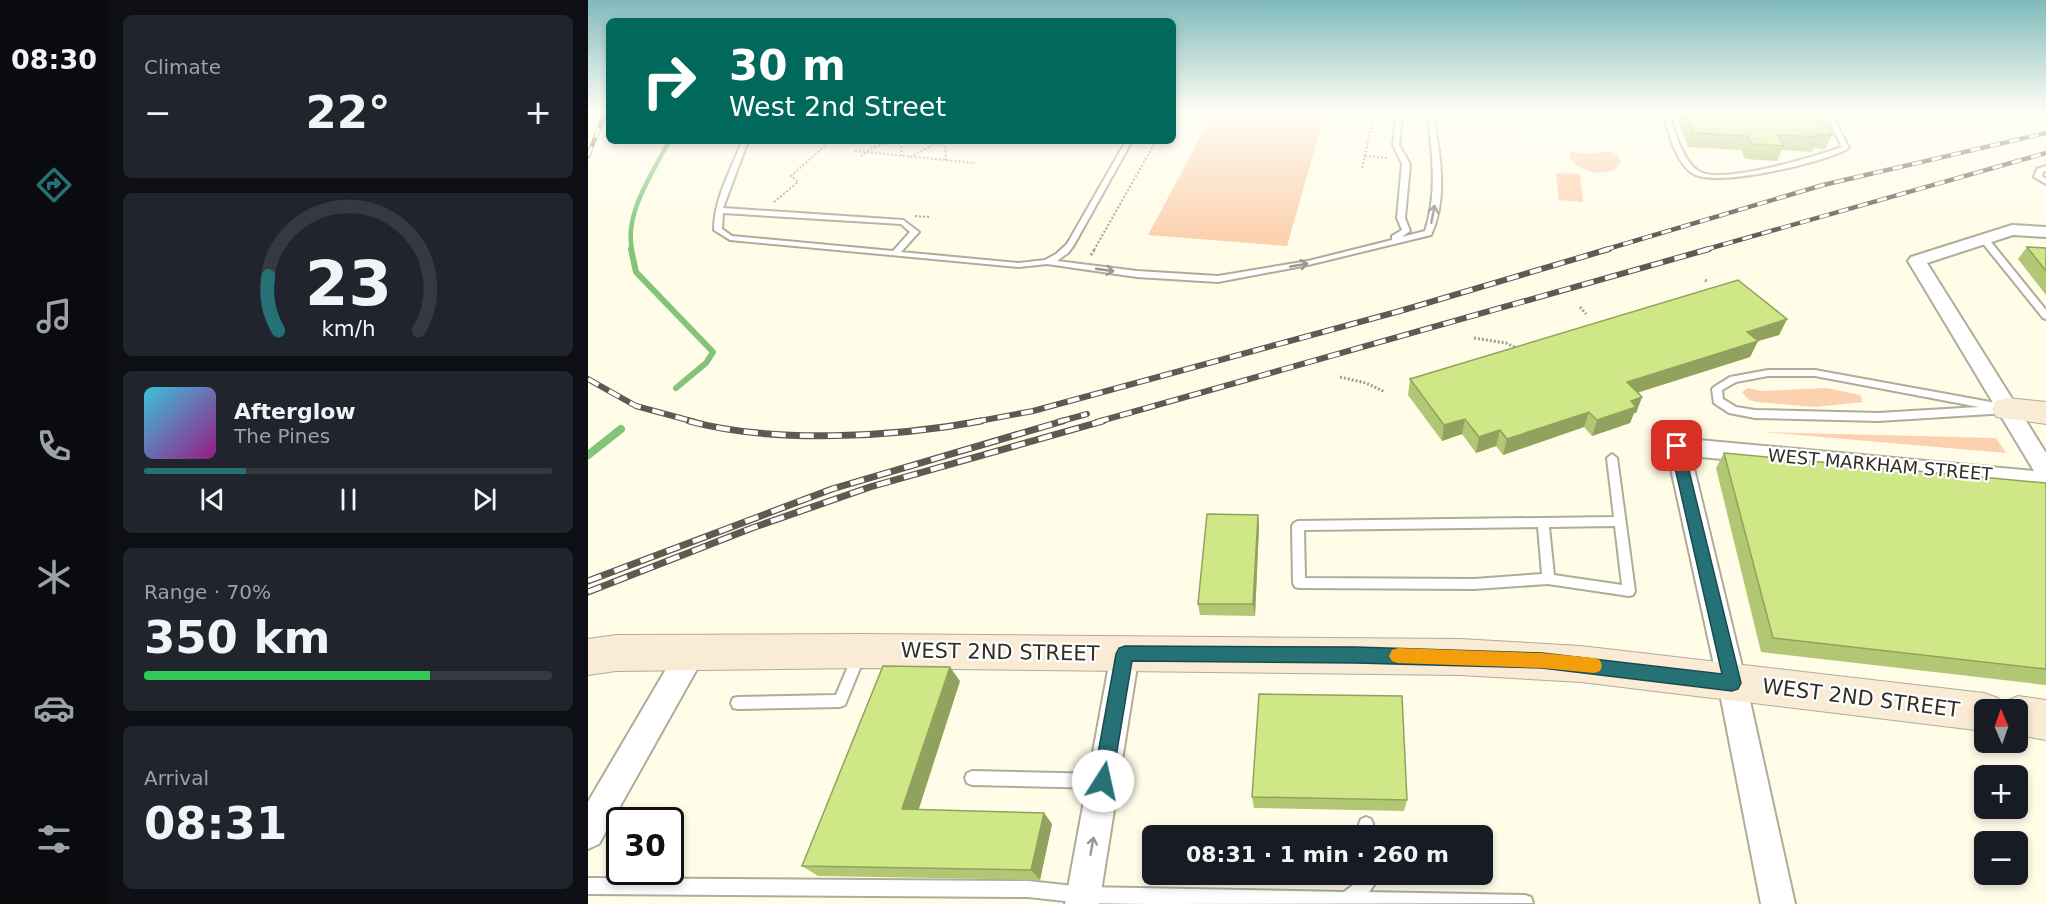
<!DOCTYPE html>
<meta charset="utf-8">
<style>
body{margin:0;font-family:"DejaVu Sans",sans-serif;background:#20242c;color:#f1f3f6;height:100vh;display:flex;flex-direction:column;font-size:22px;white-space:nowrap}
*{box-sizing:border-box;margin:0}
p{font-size:20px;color:#9ea1a6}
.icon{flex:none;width:33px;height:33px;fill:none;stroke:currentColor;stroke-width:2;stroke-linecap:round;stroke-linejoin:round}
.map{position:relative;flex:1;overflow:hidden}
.sheet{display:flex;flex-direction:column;gap:15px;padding:15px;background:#0d0f14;width:480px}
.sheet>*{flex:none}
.hud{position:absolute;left:18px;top:18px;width:570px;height:126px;border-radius:9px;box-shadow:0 3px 9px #0003;background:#00695c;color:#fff;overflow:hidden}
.needle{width:39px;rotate:358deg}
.buttons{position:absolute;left:1386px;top:699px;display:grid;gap:12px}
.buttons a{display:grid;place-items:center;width:54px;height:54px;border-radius:9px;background:#171b24;box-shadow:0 3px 9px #0003;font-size:30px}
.speed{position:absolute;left:18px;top:807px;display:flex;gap:12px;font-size:30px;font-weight:700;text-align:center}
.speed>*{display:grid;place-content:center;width:78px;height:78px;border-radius:50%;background:#171b24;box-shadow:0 3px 9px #0003;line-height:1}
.speed .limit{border:3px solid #111;border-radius:9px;background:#fff;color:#111}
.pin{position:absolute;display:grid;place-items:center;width:51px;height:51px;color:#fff;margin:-26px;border-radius:12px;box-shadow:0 3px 9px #0006}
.me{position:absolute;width:66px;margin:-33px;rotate:10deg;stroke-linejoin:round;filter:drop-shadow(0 0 4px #0008)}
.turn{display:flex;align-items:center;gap:21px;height:126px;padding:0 24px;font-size:27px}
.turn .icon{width:78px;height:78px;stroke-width:2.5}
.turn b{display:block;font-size:42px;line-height:51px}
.big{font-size:45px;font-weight:600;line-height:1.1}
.sheet .widget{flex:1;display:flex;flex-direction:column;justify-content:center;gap:9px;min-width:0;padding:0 21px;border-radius:9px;background:#20242c}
.sheet .dial{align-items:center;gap:0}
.dial svg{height:156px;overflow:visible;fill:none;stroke:#363941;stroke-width:7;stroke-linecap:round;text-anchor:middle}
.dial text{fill:#f1f3f6;stroke:none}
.song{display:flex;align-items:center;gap:18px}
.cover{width:72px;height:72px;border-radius:9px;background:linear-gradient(135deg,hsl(190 70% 55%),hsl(310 70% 35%))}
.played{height:6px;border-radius:3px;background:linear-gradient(90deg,#267176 25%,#363941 25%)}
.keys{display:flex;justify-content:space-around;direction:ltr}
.heat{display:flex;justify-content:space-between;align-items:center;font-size:33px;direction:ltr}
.charge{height:9px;border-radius:4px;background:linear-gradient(90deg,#34c759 70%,#363941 0)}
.trip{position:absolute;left:554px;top:825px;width:351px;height:60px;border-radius:9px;background:#171b24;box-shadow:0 3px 9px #0003;font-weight:600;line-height:60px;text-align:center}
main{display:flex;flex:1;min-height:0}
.tab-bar{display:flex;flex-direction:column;width:108px;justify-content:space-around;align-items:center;background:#090b0e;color:#9ea1a6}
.tab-bar .icon{width:42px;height:42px}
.tab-bar .active{color:#267176}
.tab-bar b{font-size:27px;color:#f1f3f6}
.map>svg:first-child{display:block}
.green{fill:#fcd1af}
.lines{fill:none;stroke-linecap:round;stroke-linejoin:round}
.stream-far2{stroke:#83c478;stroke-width:4.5}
.stream-far1{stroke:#83c478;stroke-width:6}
.stream{stroke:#83c478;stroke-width:8}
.lane-casing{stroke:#afac99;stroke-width:4}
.street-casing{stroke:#afac99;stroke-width:4}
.secondary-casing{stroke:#afac99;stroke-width:2}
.path-far1{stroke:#a09e8f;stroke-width:2;stroke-dasharray:2 2;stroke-linecap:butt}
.path{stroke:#a09e8f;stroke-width:3;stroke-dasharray:2 2;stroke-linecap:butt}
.lane{fill:#fff;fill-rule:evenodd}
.street{fill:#fff;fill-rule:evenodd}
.secondary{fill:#f9ebd4;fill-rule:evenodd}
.rail-far2-casing{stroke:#5d5b51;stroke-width:4.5}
.rail-far1-casing{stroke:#5d5b51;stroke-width:6}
.rail-casing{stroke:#5d5b51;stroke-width:7}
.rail-far2{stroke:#fff;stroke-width:3;stroke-dasharray:10;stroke-linecap:butt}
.rail-far1{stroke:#fff;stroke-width:4;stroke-dasharray:12;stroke-linecap:butt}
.rail{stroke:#fff;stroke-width:4.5;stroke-dasharray:14;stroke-linecap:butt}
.wall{fill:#b2c773}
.shaded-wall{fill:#91a25e}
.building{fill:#cfe786;stroke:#91a25e;stroke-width:1.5}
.oneway{stroke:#989793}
.route{fill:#267176;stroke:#19494d;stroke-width:1.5}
.slow{fill:#f59e0b}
.labels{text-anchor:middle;stroke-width:4.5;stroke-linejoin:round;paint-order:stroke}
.street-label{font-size:18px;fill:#302f27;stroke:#fff}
.near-street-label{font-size:21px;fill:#302f27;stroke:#fff}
</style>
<main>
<nav class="tab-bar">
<b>08:30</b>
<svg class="icon active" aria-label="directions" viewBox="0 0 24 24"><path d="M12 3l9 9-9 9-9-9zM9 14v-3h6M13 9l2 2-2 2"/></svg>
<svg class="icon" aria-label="music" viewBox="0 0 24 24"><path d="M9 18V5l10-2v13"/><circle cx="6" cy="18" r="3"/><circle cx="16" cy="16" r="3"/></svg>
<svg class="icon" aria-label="phone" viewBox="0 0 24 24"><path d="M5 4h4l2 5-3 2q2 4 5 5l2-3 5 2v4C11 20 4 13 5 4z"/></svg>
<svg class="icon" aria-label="climate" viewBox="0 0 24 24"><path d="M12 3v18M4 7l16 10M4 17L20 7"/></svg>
<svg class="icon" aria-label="car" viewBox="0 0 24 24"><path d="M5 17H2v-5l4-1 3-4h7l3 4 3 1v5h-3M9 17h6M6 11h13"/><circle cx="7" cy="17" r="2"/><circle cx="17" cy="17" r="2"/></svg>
<svg class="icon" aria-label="filters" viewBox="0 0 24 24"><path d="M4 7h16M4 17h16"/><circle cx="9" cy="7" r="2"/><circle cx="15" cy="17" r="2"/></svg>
</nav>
<section class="sheet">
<div class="widget"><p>Climate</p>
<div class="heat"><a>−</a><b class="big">22°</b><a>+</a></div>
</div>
<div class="widget dial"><svg viewBox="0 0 100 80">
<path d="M14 69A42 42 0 1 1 86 69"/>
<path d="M14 69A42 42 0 0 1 9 41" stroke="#267176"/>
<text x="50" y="56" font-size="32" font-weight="700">23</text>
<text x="50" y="72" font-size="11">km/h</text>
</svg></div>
<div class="widget">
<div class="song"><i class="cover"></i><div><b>Afterglow</b><p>The Pines</p></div></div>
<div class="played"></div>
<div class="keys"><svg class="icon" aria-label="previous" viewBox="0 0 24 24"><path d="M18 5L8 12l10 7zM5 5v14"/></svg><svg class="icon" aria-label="pause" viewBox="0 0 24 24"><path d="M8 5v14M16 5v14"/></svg><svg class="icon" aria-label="next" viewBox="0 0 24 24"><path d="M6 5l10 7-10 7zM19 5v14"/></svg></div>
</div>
<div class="widget"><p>Range · 70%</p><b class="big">350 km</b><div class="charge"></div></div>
<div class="widget"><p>Arrival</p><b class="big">08:31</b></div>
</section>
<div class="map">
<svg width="1458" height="904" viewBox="0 0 1458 904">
<rect width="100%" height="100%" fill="#fffce8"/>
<!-- green -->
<path class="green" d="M626,112l109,8 -36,126 -139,-11z
M1022,151l7,4 4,7c-9,18 -42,11 -51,-4v-6l21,2z
M968,173l24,1 3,28 -24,-2z
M1160,388l14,3 64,-3 34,7 3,7 -48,5 -58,-5 -8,-2 -7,-8z
M1175,432l233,6 10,15z"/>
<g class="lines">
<!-- stream-far2 -->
<path class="stream-far2" d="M44,250c-8,-37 21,-77 37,-109"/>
<!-- stream-far1 -->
<path class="stream-far1" d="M43,249l5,23 77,80 -7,11 -30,25"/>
<!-- stream -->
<path class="stream" d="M0,455l33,-26"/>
<!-- lane casing -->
<g class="lane-casing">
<path id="lane" d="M809,111h6l-4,34 11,19 -5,54 5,13 -8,6 23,-6c13,-40 7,-79 2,-120h6c6,41 16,85 -2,124l-123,30 -90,17 -81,-5 -90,-13 -28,3 -289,-27 -16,-10c0,-32 17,-59 28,-89h6l-25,67 180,12 16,12 -18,20 118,11 26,-3 11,-6 11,-10 59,-103h6l-58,104 -6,8 -11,8 80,10 81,5 90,-15 84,-21v-4l10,-6 -5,-12 5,-54 -9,-19zM135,213l178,11 9,8 -17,19 -161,-15 -10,-7z
M1074,111h6c7,18 12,46 29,59 21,17 119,-14 145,-23l-18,-36h6l19,37c-22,14 -135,41 -157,25 -18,-13 -23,-42 -30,-62z
M1402,111h16v1l-3,2z
M1458,166v5l-3,1 -1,4 4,3v5l-12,-7 3,-8z
M1393,237h6l59,73v9l-3,-1 -62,-77z
M1180,370h47l192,35 5,4 -5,4 -129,8 -123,-3 -26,-5 -15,-10 -2,-14 2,-2 16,-10zM1180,376h47l164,31 -101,6 -123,-3 -19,-3 -13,-8 -1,-9 14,-8z
M1024,454l5,4 18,133 -2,4 -4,1 -81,-12 -74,5 -175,-1 -4,-1 -2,-4 -1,-57 2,-3 4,-2 316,-4 -7,-59zM1027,526l7,59 -68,-10 -5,-48zM950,527l4,47 -68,5 -169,-1 -1,-48z
M271,650l5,2 1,4 -20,49 -5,2 -102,2 -5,-1 -2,-5 2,-5 5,-1 98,-2 18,-43z
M384,771l130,3 5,2 2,5 -2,5 -5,2 -130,-3 -5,-2 -2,-5 2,-5z
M778,817l5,2 2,5v12h-14v-12l2,-5z
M770,874h16v11l-5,7 156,3 6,2 2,6 -386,1 -64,-1 -55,-6 -440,-3v-16l440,3 55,6 261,5 14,-11z"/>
</g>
<!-- street casing -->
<g class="street-casing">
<path id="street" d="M1424,225l34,2v10l-33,-2 -86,28 119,190v37l-355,-34 55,227 49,221h-34l-43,-221 -52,-237 3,-6 8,-2 357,33 -126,-210 3,-4z
M104,639l10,3 4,9 -4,9 -103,184 -11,5v-47l94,-160z
M537,641l10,4 4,9 -40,250h-34l46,-250 4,-9z"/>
</g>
<!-- secondary casing -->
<g class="secondary-casing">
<path id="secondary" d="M1419,398l39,4v22l-50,-7 -4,-8 4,-8z
M274,634l598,5 121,7 403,47 14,5 4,8 2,-4 14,-6 28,4v40l-28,-5v-25h-34v21l-403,-49 -121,-7 -598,-7 -246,3 -28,4v-36l28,-4z"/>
</g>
<!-- path-far1 -->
<path class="path-far1" d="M1427,112l12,-1
M346,141l11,6 1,13
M267,151l120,12
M273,156l11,-8 20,-7
M313,156l1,-15
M777,156l23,2
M322,157l31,-16
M774,168l12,-53 12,1
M186,202l24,-20 -7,-6 36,-32
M327,216l15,1
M506,250l62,-109"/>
<!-- path -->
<path class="path" d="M503,255l4,-6
M1117,280l3,2
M992,307l6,7
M886,338l32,5 13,6
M752,377l26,6 19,9"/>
<!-- lane -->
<use href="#lane" class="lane"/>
<!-- street -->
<use href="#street" class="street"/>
<!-- secondary -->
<use href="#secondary" class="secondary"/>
<!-- rail-far2 casing -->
<g class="rail-far2-casing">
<path id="rail-far2" d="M0,156l18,-45
M1016,250l219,-65 223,-52
M1116,250l342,-97"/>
</g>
<!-- rail-far1 casing -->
<g class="rail-far1-casing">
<path id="rail-far1" d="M0,379l48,27 59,16
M386,422l59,-11 367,-100 209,-62
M470,422l29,-8
M509,422l612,-173"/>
</g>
<!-- rail casing -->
<g class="rail-casing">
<path id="rail" d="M101,421c83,23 208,16 292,0
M0,581l244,-92 231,-68
M0,592l164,-64 118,-41 233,-66"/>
</g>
<!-- rail-far2 -->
<use href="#rail-far2" class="rail-far2"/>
<!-- rail-far1 -->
<use href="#rail-far1" class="rail-far1"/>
<!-- rail -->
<use href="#rail" class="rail"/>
</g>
<!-- wall -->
<path class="wall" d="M1087,111h142l15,24 -7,14 -11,-1 -2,4 -30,-2 -5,11 -32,-2 -4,-9 -53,-3z
M1439,247l19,1v47l-28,-36z
M1199,319l-8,16 -21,6 -8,16 -112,35 4,5 -6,16h-2l-4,10 -38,13 -8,-9 -81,28 -7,-9 -20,7 -14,-19 -20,7 -34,-46 2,-16z
M1136,453l322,30v202l-285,-33 -45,-184z
M670,515l1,11 -4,90 -55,-1 -2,-11z
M372,681l-42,129 126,3 8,11 -12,56 -222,-4 -16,-10z
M664,797l155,3 -3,11 -150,-3z"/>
<!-- shaded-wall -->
<path class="shaded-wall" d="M1199,319l-8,16 -21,6 -8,16 -129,41 6,-16 120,-50z
M1054,397l-6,16h-2l-4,10 -38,13 5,-16 34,-19z
M1001,412l-5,15 -81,28 4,-16z
M877,419l-3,15 -20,7 2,-16z
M912,430l-4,16 -20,7 3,-16z
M670,515l1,11 -4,90 -2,-12z
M362,667l10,14 -45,140 -13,-12z
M456,813l8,11 -12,56 -9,-10z"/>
<!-- building -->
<path class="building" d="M1097,111h132l15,24 -15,-1 2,3 -41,-2 6,11 -32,-2 -5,-8 -53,-3z
M1439,247l19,1v23z
M1150,280l49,39 -40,13 11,9 -131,41 15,15 -11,4 5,6 -39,13 -8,-8 -82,27 -7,-9 -21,7 -14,-18 -21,6 -34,-46z
M1136,453l322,30v186l-273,-31z
M619,514l51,1 -5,89h-55z
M295,666l67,1 -48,142 142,4 -13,57 -229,-4z
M671,694l143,2 5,104 -155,-3z"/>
<!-- one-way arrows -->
<defs><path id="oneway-shaft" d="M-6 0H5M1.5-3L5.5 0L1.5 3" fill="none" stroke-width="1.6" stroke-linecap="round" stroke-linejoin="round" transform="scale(1.5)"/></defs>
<g class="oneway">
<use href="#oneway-shaft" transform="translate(845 214) rotate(-79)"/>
<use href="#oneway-shaft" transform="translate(711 265) rotate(-10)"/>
<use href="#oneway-shaft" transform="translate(517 270) rotate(8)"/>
<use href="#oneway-shaft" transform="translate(504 846) rotate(-80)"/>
</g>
<!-- sky -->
<linearGradient id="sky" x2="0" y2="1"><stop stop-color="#7fbabb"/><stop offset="0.47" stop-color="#fffef5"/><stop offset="1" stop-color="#fffef5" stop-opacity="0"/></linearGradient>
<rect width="1458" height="238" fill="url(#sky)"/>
<!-- route -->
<path class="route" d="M1089,441l6,5 58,237 -3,6 -6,2 -190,-23 -186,-5 -224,-2 -20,120 -3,7 -6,2 -7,-2 -3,-7 23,-127 3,-6 6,-2 231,1 186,6 180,21 -52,-228z"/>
<!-- slow -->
<path class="slow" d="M810,648l144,5 52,5 6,2 2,6 -2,5 -6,2 -52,-5 -144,-5 -6,-2 -3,-5 3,-6z"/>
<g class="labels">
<!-- street labels -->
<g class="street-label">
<text transform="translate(1292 465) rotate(5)" y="6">WEST MARKHAM STREET</text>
</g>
<!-- near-street labels -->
<g class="near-street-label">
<text transform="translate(412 652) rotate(1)" y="7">WEST 2ND STREET</text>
<text transform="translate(1273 698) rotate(7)" y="7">WEST 2ND STREET</text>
</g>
</g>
</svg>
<div class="buttons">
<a><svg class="needle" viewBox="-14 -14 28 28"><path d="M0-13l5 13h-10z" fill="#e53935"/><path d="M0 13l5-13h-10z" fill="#9ea1a6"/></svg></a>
<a>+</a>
<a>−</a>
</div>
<div class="speed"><div class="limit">30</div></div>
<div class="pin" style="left:1089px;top:446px;background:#d93025"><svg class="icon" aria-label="arrive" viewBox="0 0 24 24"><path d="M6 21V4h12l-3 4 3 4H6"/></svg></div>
<svg class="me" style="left:515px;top:781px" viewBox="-20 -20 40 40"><circle r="19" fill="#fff"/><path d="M0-13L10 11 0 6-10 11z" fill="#267176"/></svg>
<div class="trip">08:31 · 1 min · 260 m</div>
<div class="hud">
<div class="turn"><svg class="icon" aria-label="right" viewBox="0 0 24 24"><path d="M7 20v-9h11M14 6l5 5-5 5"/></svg><div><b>30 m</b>West 2nd Street</div></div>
</div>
</div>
</main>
